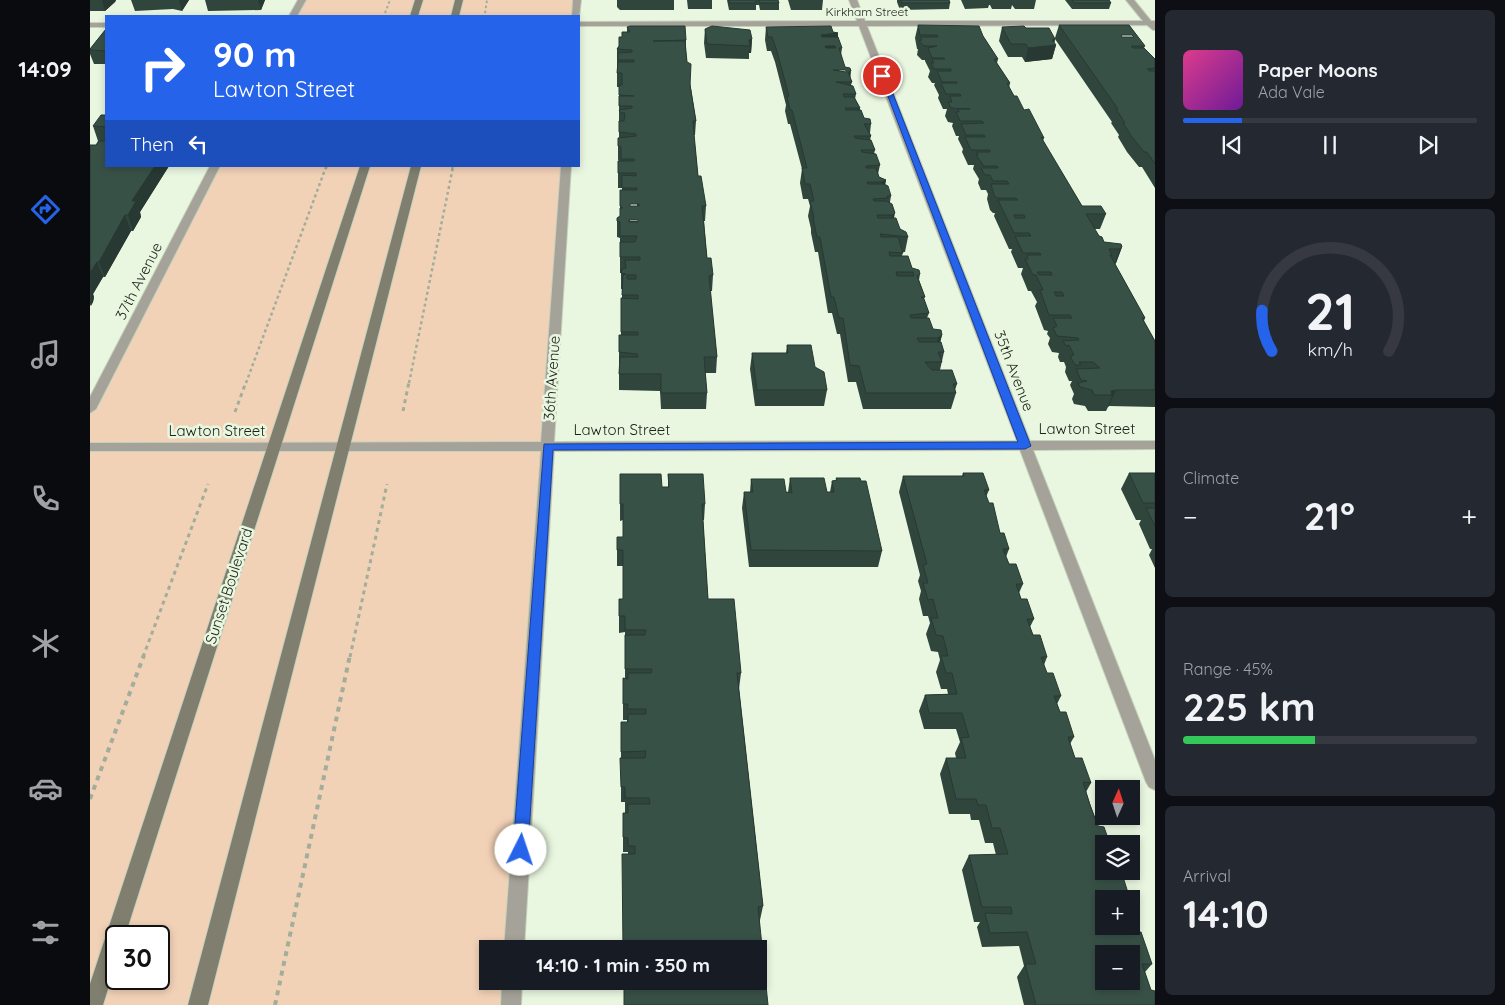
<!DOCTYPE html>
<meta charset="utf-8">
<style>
body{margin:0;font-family:Quicksand,sans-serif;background:#242831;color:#f1f3f6;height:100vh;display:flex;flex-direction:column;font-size:19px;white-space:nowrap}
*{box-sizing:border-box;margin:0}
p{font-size:16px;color:#9ea1a6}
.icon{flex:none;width:28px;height:28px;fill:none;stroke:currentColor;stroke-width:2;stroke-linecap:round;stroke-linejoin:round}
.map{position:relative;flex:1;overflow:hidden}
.drawer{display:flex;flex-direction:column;gap:10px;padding:10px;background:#0d0f14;width:350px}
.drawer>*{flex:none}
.banner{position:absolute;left:15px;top:15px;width:475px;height:152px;border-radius:0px;box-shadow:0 2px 8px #0003;background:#2563eb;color:#fff;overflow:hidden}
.needle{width:32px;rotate:3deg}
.buttons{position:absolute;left:1005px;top:780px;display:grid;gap:10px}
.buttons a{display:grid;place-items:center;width:45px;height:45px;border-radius:0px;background:#171b24;box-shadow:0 2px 8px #0003;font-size:25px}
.speed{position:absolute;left:15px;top:925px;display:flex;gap:10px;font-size:25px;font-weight:700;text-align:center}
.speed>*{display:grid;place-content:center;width:65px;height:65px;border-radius:50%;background:#171b24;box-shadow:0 2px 8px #0003;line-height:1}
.speed .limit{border:2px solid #111;border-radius:8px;background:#fff;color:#111}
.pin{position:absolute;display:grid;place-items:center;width:42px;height:42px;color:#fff;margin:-21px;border:2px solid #fff;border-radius:50%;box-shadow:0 1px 5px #0007}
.me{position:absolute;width:55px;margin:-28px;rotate:4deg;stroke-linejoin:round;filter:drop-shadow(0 0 4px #0008)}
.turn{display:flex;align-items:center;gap:18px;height:105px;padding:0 25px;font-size:22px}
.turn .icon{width:65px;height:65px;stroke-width:2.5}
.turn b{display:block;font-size:35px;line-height:42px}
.then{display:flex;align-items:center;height:48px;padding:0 25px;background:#0003;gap:10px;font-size:19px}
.big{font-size:38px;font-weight:700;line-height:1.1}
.drawer .card{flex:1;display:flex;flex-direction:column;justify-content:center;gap:8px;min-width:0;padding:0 18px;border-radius:8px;background:#242831}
.drawer .dial{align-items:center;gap:0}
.dial svg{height:130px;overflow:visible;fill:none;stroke:#363941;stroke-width:7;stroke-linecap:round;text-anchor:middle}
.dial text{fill:#f1f3f6;stroke:none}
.song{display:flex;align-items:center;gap:15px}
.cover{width:60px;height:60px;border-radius:8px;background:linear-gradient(135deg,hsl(330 70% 55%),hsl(280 70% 35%))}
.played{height:5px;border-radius:2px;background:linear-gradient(90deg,#2563eb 20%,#363941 20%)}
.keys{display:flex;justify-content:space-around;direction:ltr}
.heat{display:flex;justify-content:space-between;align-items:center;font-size:28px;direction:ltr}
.charge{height:8px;border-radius:4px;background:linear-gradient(90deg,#34c759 45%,#363941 0)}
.trip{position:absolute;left:389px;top:940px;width:288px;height:50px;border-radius:0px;background:#171b24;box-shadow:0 2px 8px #0003;font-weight:700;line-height:50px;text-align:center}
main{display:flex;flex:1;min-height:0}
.tabs{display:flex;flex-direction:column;width:90px;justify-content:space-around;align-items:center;background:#090b0e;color:#9ea1a6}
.tabs .icon{width:35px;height:35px}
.tabs .active{color:#2563eb}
.tabs b{font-size:22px;color:#f1f3f6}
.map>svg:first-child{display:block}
.green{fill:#f2d2b7;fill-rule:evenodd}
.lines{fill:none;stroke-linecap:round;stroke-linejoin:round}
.minor-casing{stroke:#c4d1bc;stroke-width:2}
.secondary-casing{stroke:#c4d1bc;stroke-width:2}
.path-far3{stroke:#a2ad9b;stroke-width:2;stroke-dasharray:2.5 2.5;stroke-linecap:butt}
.path-far2{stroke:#a2ad9b;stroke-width:2.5;stroke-dasharray:3 3;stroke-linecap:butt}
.path-far1{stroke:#a2ad9b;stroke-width:3;stroke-dasharray:4 4;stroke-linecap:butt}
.path{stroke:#a2ad9b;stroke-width:4;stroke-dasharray:5 5;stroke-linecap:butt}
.minor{fill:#a5a399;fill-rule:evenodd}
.secondary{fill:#807e6e;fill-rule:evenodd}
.wall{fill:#30463d;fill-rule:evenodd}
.shaded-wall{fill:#273932}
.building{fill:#385147;stroke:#273932;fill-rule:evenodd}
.route{fill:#2563eb;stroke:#184099}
.labels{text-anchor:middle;stroke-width:5;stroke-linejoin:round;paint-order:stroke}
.far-street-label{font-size:12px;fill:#1d2219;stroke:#e9f7e0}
.street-label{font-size:15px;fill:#1d2219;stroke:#e9f7e0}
</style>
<main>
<nav class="tabs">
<b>14:09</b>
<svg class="icon active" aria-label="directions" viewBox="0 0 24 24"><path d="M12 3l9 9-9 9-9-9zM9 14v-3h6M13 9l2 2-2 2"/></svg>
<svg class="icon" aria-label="music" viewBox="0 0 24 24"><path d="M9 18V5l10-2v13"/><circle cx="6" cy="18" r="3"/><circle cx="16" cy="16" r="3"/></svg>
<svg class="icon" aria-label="phone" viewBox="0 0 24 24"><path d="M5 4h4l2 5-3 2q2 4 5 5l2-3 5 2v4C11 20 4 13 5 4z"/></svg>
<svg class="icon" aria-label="climate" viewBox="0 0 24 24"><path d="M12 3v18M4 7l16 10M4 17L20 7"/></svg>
<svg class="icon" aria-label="car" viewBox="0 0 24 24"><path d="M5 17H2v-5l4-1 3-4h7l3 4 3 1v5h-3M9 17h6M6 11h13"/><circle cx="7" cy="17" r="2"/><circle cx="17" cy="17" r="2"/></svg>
<svg class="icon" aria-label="filters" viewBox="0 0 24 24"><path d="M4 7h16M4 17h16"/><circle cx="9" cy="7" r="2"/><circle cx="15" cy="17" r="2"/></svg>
</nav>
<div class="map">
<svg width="1065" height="1005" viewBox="0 0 1065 1005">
<rect width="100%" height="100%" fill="#e9f7e0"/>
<!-- green -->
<path class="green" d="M211,0h276l-1,16h-283z
M125,166h351l-52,783h-26v32h24l-2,24h-420v-597zM26,936h43v43h-43z"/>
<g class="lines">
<!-- minor casing -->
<g class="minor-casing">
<path id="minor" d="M208,0h8l-9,16h-8z
M483,0h8l-2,18 -7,-2z
M759,0h8l8,21h278l-17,-21h8l17,21h4v9h-2l-6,-5 -280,1 163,415h125v8l-122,1 122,310v30l-6,-3 -3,-5 -126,-332 -466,1 -30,498h-20l37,-498h-451v-8l451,-1 20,-276h10l-17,276 463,-1 -158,-415h-280v-4l278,-1z
M0,23h16v4h-16z
M120,166h10l-124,243 -6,4v-16z
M412,981h20l-1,24h-20z"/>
</g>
<!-- secondary casing -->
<g class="secondary-casing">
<path id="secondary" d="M325,0h8l-5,16h-8z
M365,0h8l-4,16h-8z
M270,166h10l-245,770h-9v27l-13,42h-13v-21z
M321,166h10l-213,839h-20z"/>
</g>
<!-- path-far3 -->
<path class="path-far3" d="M295,13l5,-13
M395,13l2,-13
M236,169l1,-3
M362,169l1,-3"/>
<!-- path-far2 -->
<path class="path-far2" d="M156,383l80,-216
M319,383l44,-216"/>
<!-- path-far1 -->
<path class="path-far1" d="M313,411l6,-29
M145,412l11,-30
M53,657l65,-173
M260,657l37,-173"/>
<!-- path -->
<path class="path" d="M0,799l54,-144
M185,1005l75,-350"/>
<!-- minor -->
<use href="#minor" class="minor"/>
<!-- secondary -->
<use href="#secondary" class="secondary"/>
</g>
<!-- wall -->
<path class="wall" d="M0,0h26l-1,2 -10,9h-15z
M41,0h58l-7,11 -9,-2 -38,2z
M115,0h60l-4,10 -53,1z
M527,0h57v10h-54l-3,-3z
M597,0h25v9h-24z
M637,0h51l1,3v7h-19l-1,-5h-3v5h-27z
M698,0h35l-1,10h-31z
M807,0h52l1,3 -1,6 -49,1 -3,-8z
M871,0h75l-2,9h-19l-3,-4 -1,4h-19l-2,-4h-1l-1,3 -23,1z
M961,0h58l2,3 -2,6h-37l-7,-9z
M828,25l65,11 15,23 -1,4 13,20 -1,5 5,8 30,42 -1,3 39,65 24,8 -6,15h-6l5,7 5,6 18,5 -6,16 -1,1 30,54 -1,3 11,20v66l-46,-1 -1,1 -2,4h-18l-3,-5 -11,-2 -2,-5 2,-5 -4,-9 2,-4h-3l-4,-9 1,-5 -2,-5h-4l-2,-5 1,-4 -7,-1 -4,-8 2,-6 -3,-4 1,-3 -4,-1 -9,-24 2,-4 -6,-11h-3l-7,-17 2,-6h-5l-7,-16 1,-3h-3l-15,-33 1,-3h-2l-3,-3 -3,-11 1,-5 -2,-4h-5l-3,-7 1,-4 -6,-10 1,-4h-6l-6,-13 1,-3 -5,-10 1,-3h-3l-4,-10 1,-3 -5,-1 -3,-6 2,-7h-4l-5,-11 1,-3 -5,-10 1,-2h-3l-4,-6 2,-6 -5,-10v-1h-3l-5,-5 1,-6h-1l-2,-11z
M969,25h70l16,21 -1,2 11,11v129l-13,-21h-3l-12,-15 -9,-15 1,-2 -8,-12 1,-1 -57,-83 -1,4 2,2 -4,14 -27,3 -3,-5h-14l-9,-16 3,-14 24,1 29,10zM1031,35h11l2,2h-12z
M537,27l59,13v13l1,9 9,59 -1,14h-1l4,41 8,30 -1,15h-1l3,37 6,17 -1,16h-2l7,66 -1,16h-11l2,20 -1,16h-45l-1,-18 -41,-1v-55h2v-37h1v-9h-1v-16h-1v-35l-3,-1v-19l3,-1v-27h2v-2h-4v-27h1l-1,-1v-22h1v-51h-2v-38l2,-3 3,-9 5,-5zM540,204h7v2h-7zM540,220h8v1h-8z
M676,27l67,5 5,1v4l4,11 -1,7 4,12 7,15 -1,3 5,9 -1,5 5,9v2l4,8 7,6 -1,9 1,3 -1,4 5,10 -1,4 6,11 -2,9 1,3 7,3 -1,5 6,11 -1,6 4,16 6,11 8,8 -3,15h-2l-1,4 10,12 8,6 -1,6 6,17 -1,2 5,14 -2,5 6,11 9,6 -2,7 4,10 -4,18 17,14 -2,6 1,3 -5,16h-88l-7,-27h-8l-8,-48h-3l-5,-21h-4l-10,-61h-3l-4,-19v-4l-3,-13 2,-10 -2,-7h-5l-3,-16 2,-14 -12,-45h-2l-3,-13 1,-6 -11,-43 -4,-11h-4l-2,-11zM749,70h7v2l-6,-1z
M16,29v35h-12l-4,-10v-5z
M615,29l47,10 -1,14h-2v6l-43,-1 -2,-15z
M16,115v51h63l-29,46 1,5 -8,14h-2l-26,46h-2l-10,17 1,3 -1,5 -3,4v-161h6l2,-4 -5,-15z
M697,345l28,22 12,23 -3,16h-69l-5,-37 2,-16h34z
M873,473l26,17 -3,7 14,36 9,16 -3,8 3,7 14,20 -4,9 2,6 13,20 -4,8 3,8 14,22 -3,8 3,8 14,23 -4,8 3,8 14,25 -4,7 5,14 16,25 -5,9 18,52v55l29,33 19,32 -7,8 10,33h-131l-7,-28 7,-11 -5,-20 -37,1 -5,-20 3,-5h-6l-12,-52 7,-15h27l-3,-12h-8l-6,-23h-8l-1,-6h-21l-9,-40 6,-16h10l-1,-5 5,-11 -4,-13h-32l-5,-18 6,-16 23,-1 -1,-5h-6l-5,-17 4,-12 -2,-8 -7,-1 -5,-17 4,-11 -2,-7h-5l-4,-17 2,-8 -3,-10 2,-6 -21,-83 4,-16h59z
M1039,473h26v95l-6,-13 3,-6h-2l-11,-25 2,-4h-5l-15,-31z
M530,474l42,13h6v-13l37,30 -1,16h-1l5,79 33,74 -2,16 24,217 -3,14 -2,61 -130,-127v-2h-5v-39h2v-11h-4v-80h6v-2h-4v-42h2v-46l-6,1v-34h4v-33h-6v-29h6v-17l-3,1z
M700,478l37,14h3l2,-11h4v-3l46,73 -4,16h-129l-7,-59 2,-16h6l1,-13 35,13h2z"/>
<!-- shaded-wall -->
<path class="shaded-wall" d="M12,0h14l-1,2 -10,9z
M89,0h10l-7,11z
M168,0h7l-4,10z
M748,33l-1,14 -18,2 2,-14z
M662,39l-1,14h-2l1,-7 -1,-6z
M965,39l-1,7 2,-1 -4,14 -27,3 3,-14z
M761,71l-1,11 -2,-10z
M65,166h14l-29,46 1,5 -8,14 -5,-16 4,-14z
M796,180l-3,15 -4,2 3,-15z
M805,213l-3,15 -3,3 3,-16z
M35,215l6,16 -26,46 -6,-15z
M1032,247l-6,16 -2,2 6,-16z
M7,262l6,15 -10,17 1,3 -1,5 -2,4 -1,-33z
M852,335l-4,16 -4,3 4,-16z
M1026,390l-7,16 -1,1 4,-12 -1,-4z"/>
<!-- building -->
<path class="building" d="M639,0h27v3h-27z
M669,0h19l1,3h-19z
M810,0h49l1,3h-48z
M982,0h37l2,3h-37z
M828,25l61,1 4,10 15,23h-4l16,24h-3l7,13h3l7,14 5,-1 15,29 -3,-1 41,69h19l5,8h-20l13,22 3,1 2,5 17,2 1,3 -2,2h-11l3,6h-2l35,63h-3l13,23v49h-39l-5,1 1,4h-18l-2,-5 -12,-3 -2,-4 9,-2 -6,-1 -5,-11 24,-1 -7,-6h-14l2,3h-6l-5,-9 4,-1 -5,-10 -3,1 -3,-5 16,-1 -1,-2 -21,-2 -4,-8 4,-2 -4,-8h19l-2,-3h-21l-9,-25h3l-7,-15h-3l-8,-16h3l-1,-4h14l-1,-2h-17l-8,-17h16l-2,-3h-15l-16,-33h20l-2,-2h-19l-3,-3 -3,-11h18l-2,-3h-14l-3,-6h-5l-4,-7h17l-1,-2h-13l-8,-11h2l-1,-3h13v-2h-19l-6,-13h20l-1,-2h-18l-5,-11 23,-1 -2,-2h-22l-4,-9h3l-1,-3h12l-19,-1 -3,-6h4l-2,-6h11l-1,-2h-14l-5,-11h16v-1h-15l-5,-11h14v-2h-17l-3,-6h3l-2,-4h13l-1,-1h-12l-4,-10 9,-2h-13l-5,-5 3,-1 -2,-3h18l-1,-2h-17zM924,215h10l1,3h-10zM947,272h14l1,3h-13zM964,292h8l2,4h-8z
M969,25h70l16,21h-14l2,2h11l11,11v9l-8,1 2,2h6v93l-8,-12h-3l-12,-15 -9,-14h2l-9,-14h2zM1031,35h11l2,2h-12z
M540,26h55l1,14 -33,1h32l2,21 4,2 -1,21 6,36h-3l1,13 4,42h3l5,30h-4l5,52h4l2,17 -4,1 8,81h-13l3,36h-46v-19h-42l1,-17h18l-1,-3 -18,-2v-17h19v-3h-17v-34l17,1v-4h-16l1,-20 3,-1 -5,-1 1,-4 4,-1 -1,-8h15v-3h-20v-15h15l2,-6h-17v-14l-3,-1v-3l3,-2v-8h3l-3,-2v-16h17v-2h-15v-13l14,1v-3h-18v-12h16v-2h-13v-12l-3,-1v-8l18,-2v-2l-17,-2v-11h5l1,-8h-4l-2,-3 13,-2v-2h-13v-10h15l-15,-1v-10h3v-12h-5l1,-11h16v-2h-16v-7l14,-1v-2l-15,-1 2,-3v-9h3v-5h8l-3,-5zM540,204h9v2h-9zM539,220h9v2h-9zM537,275h9v4h-9z
M622,26l38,4 2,9 -3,1 1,6 -43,-2 -2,-15z
M741,26l2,6 5,1 -17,2 1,2h16l4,11h-3l6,19 5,1 1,3 -3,1 4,10h-16l17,4 3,8h-13l1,3h10l6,11h-15l1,2h15l3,8 6,1 1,5h-7l7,12h-17l1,2 16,2 4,10h-14l1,2 14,2 4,11 -14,1v2h10l3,9 7,3 -4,2h-15l1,2h16l4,2 3,10h-4l1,2 -15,1 1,2h12l6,3 3,9 -3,2h-15l1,3h18l4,11 6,3 2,5 -28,-3 1,3h17l5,16 -14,-1 1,4h18l4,12 7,2 1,4 -3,2 8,21h-4l3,2 5,14 -19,2 1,3h18l4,11 8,1 1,5 -4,3h-21l2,4h22l3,10h-6l4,10h-17l7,8h20l5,14h-4l3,9h-90l-7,-27 -9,-1 -7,-47h-4l-5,-21h-3l-11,-60h-3l-4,-19h1l-4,-17h4l-4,-17h-5l-3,-16h5l-15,-58h-2l-3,-13 2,-1 -13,-48 -4,-11h-4l-2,-10zM735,46h10l1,2h-10zM743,70h13v2zM806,272h17l1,4h-17z
M934,26l2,2h23l6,11 -3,1 4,5 -28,3 -2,-4h-15l-9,-17z
M16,29v22l-16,-1v-1z
M11,115h5v12l-13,-1z
M16,139v27h49l-22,33 -1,2h4l-8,14h-3l-26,47h-2l-7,11v-128h6l3,-4h6z
M697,345h24l4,22 9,5 3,18h-70l-5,-37h36z
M873,473h20l6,17h-5l5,13h4l7,30h4l5,16h-6l6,15h7l7,20h-7l5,15h6l7,20h-7l6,16h7l7,22h-6l6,16h6l8,23h-7l6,16h6l8,25h-6l7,21h7l9,25 -8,-1 7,23 8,21 6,1 6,17h-6v27h6l2,6h11l7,22h-26v27h27l2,6h8l11,32h-10l9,26 4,1v14h-119l-11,-41h11l-9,-32 -37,1 -5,-20 27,1 -1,-7h-29l-13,-52 39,-1 -8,-26h-8l-6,-23h-8l-2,-6h-20l-10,-41h20l-5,-20 8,-1 -7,-24h-33l-4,-18 32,-1 -5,-21h-6l-5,-17h7l-5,-20 -7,-1 -5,-17h7l-5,-19 -5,1 -5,-17h5l-5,-18 4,-1 -24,-88h61zM1014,954h27v27h-27z
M1039,473h26v32l-1,-2h-11z
M530,474h41l1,13h7l-1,-13h35l2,30h-3l6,95h26l7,74h-4l26,233 -5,1 10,98h-144v-24h134v-32h-135l-1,-95h13v-8h-7v-8l-5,-1v-24h5v-9h22l-1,-6h-24v-11h-4l-1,-29h25l1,-7 -25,1v-30h7v-8h18v-5h-19l1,-5h-5v-26l5,1v-6h23l1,-4h-27v-34h20l1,-5h-21v-14h-6v-17h4v-49h-6v-13h6v-33h-3z
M700,478h34l3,14h7l-2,-11 5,-1 -1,-2h24l1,3h5l16,70 -131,-1 -7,-58h9l-2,-13h33l2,13 6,1z
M1056,508h9v18z"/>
<!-- route -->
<path class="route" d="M790,75l6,1 145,370 -6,3 -472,1 -25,400 -2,5 -5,2 -5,-2 -3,-5 31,-406 474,-2z"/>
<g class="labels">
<!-- far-street labels -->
<g class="far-street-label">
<text x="777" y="16">Kirkham Street</text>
</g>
<!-- street labels -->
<g class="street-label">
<text transform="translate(49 281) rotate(-63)" y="5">37th Avenue</text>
<text transform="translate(924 371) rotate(69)" y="5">35th Avenue</text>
<text transform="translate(462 378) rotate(-86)" y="5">36th Avenue</text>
<text x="997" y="434">Lawton Street</text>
<text x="532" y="435">Lawton Street</text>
<text x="127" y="436">Lawton Street</text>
<text transform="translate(139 586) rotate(-72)" y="5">Sunset Boulevard</text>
</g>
</g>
</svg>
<div class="buttons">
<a><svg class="needle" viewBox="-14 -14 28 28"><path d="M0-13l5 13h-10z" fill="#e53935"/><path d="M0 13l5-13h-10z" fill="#9ea1a6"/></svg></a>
<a><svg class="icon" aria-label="layers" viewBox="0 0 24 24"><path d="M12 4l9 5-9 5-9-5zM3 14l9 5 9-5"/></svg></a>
<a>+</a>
<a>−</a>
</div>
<div class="speed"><div class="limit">30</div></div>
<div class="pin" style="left:792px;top:76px;background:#d93025"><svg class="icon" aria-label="arrive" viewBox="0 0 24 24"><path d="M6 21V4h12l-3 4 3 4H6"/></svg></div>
<svg class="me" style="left:431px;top:850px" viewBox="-20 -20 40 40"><circle r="19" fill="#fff"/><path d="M0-13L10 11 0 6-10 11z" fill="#2563eb"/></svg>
<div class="trip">14:10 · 1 min · 350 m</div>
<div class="banner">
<div class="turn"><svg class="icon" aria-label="right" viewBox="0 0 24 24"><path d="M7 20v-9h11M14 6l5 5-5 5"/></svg><div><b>90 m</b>Lawton Street</div></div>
<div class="then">Then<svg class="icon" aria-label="left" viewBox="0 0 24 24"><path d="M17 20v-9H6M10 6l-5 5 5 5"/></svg></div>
</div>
</div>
<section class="drawer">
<div class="card">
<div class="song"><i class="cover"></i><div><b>Paper Moons</b><p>Ada Vale</p></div></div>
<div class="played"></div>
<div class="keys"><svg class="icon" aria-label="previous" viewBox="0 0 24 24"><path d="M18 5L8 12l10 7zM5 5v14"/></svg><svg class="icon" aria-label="pause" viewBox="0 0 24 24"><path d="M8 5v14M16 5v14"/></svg><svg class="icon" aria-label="next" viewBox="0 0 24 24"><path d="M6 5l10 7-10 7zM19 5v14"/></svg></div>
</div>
<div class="card dial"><svg viewBox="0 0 100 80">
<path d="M14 69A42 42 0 1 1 86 69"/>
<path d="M14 69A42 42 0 0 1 8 44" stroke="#2563eb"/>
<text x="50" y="56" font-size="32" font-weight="700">21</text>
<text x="50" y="72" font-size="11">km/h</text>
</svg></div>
<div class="card"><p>Climate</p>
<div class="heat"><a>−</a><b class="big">21°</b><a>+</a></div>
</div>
<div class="card"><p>Range · 45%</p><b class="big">225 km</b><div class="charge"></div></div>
<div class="card"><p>Arrival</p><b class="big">14:10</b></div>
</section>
</main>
